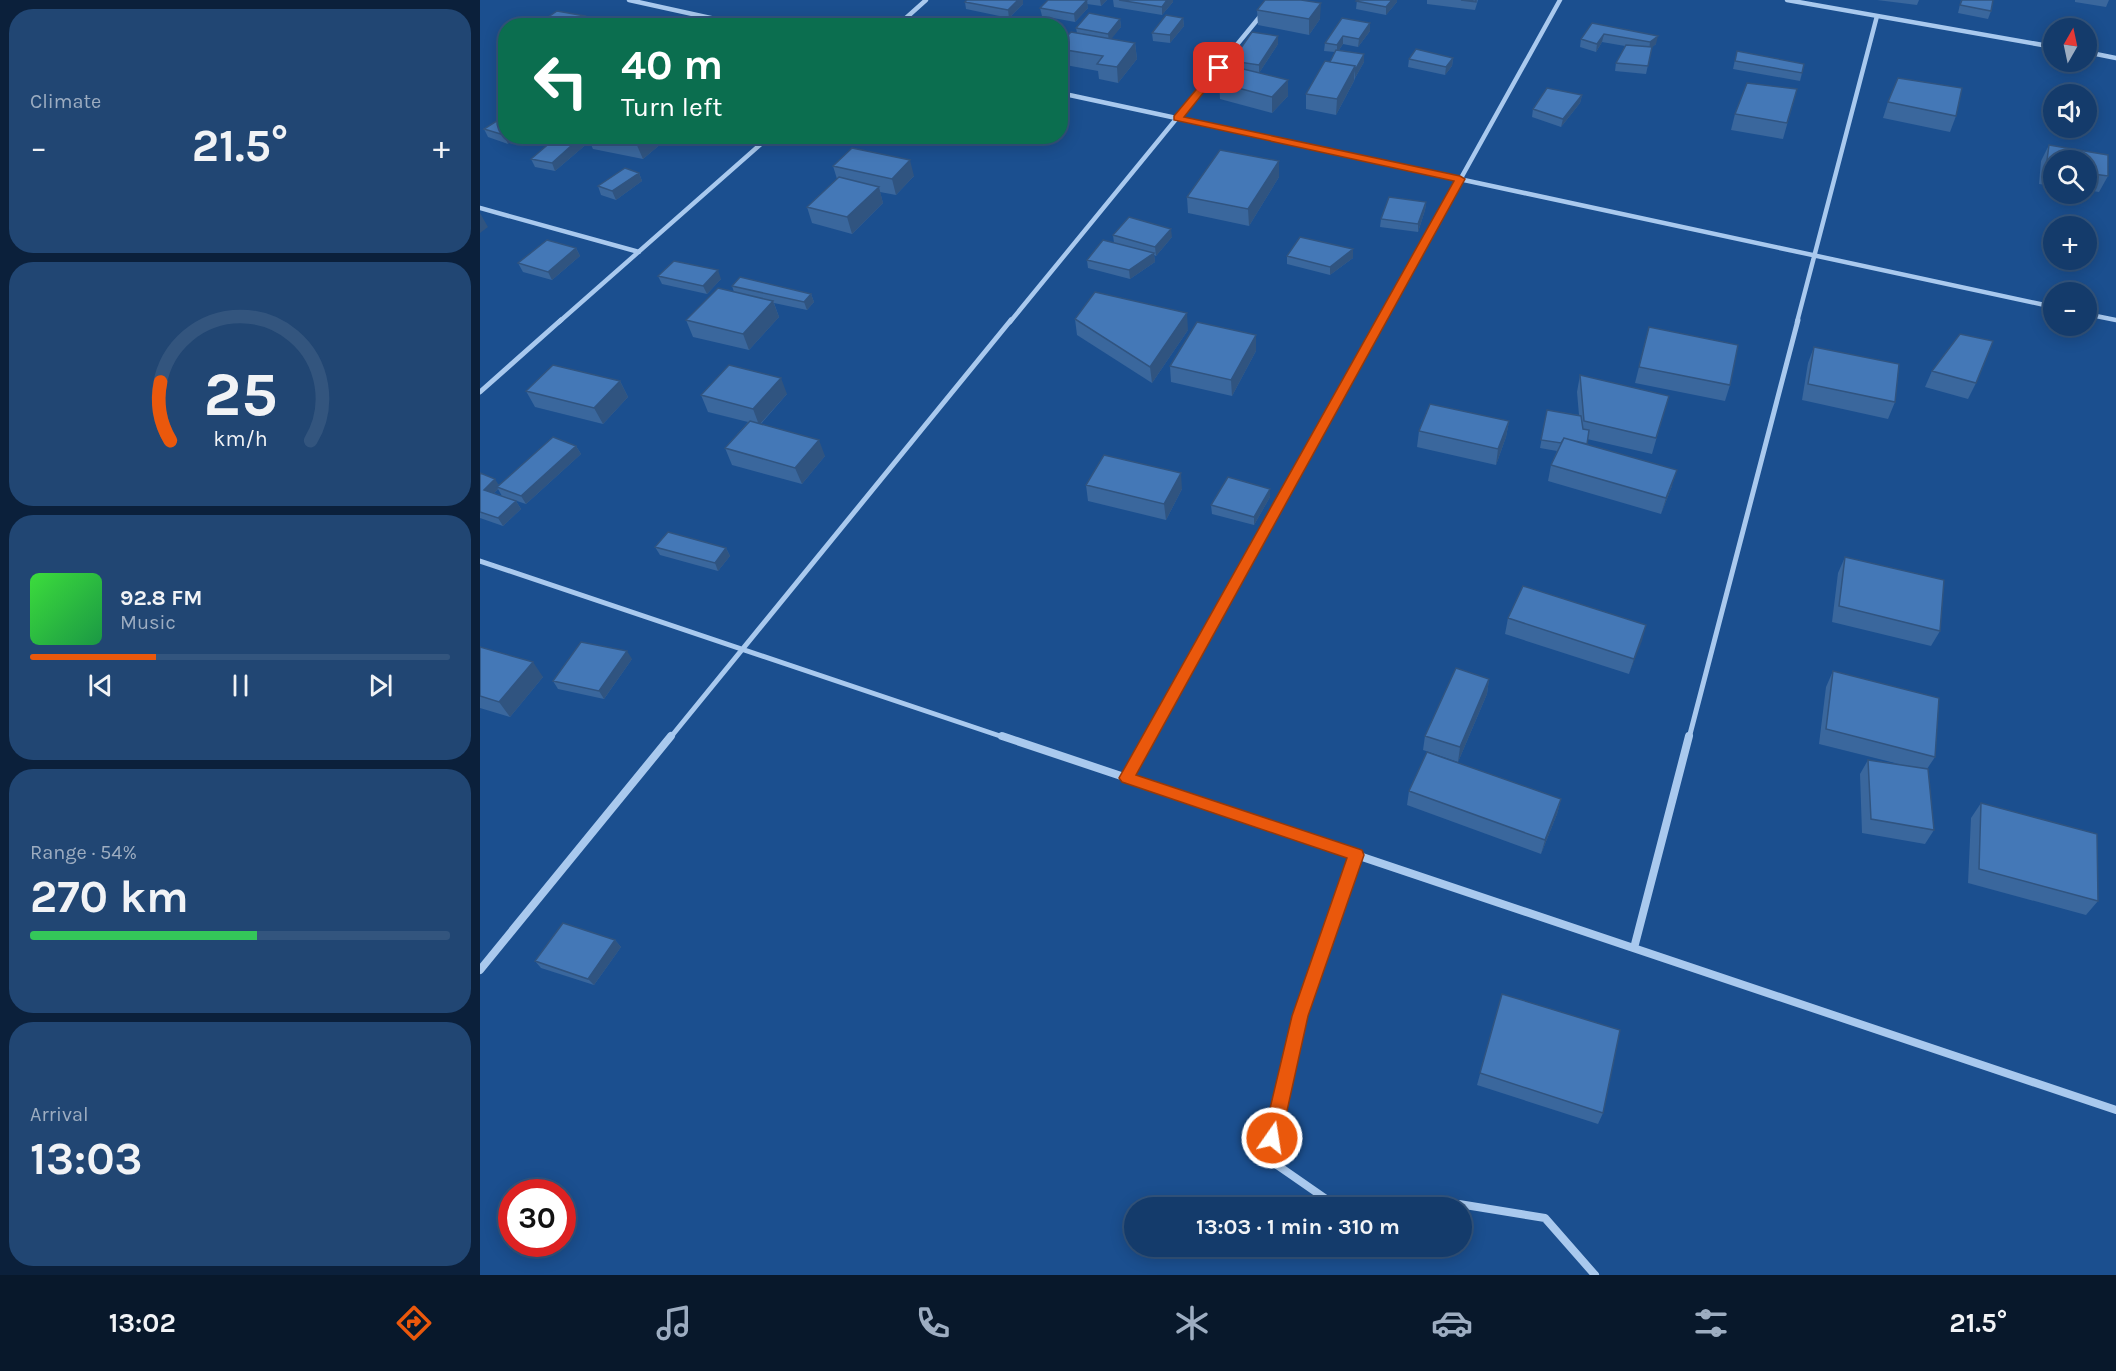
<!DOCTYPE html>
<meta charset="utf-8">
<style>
body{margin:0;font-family:Karla,sans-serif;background:#214673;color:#f1f3f6;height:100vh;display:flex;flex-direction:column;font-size:22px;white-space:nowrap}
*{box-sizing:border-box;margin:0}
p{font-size:20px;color:#9dadc1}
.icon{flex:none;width:33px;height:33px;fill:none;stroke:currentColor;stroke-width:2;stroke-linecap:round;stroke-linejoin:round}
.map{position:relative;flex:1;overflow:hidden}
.details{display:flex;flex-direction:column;gap:9px;padding:9px;background:#0b203b;width:480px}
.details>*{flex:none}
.top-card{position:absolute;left:18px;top:18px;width:570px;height:126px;border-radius:24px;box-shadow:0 3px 15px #0003,0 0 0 2px #33557e;background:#0b6e4f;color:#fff;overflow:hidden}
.needle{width:39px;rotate:9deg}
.tools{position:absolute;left:1563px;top:18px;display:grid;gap:12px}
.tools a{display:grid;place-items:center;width:54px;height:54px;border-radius:50%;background:#143b6b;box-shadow:0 3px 15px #0003,0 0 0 2px #33557e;font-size:30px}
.speed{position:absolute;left:18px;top:1179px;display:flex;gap:12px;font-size:30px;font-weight:700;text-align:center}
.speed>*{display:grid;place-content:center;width:78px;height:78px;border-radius:50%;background:#143b6b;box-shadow:0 3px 15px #0003,0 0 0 2px #33557e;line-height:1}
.speed .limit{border:9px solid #d22;background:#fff;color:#111}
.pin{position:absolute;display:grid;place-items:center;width:51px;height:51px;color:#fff;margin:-26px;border-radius:12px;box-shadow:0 3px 9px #0006}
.me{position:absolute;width:66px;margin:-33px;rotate:13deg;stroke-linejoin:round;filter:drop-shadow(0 0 4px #0008)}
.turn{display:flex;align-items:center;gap:21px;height:126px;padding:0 24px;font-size:27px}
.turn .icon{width:78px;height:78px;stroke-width:2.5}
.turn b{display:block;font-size:42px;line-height:51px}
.big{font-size:45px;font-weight:700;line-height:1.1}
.details .widget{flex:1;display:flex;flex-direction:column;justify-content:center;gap:9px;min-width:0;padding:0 21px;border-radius:24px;background:#214673}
.details .dial{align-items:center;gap:0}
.dial svg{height:156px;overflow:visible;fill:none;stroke:#33557e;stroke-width:7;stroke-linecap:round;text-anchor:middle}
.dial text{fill:#f1f3f6;stroke:none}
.song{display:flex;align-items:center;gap:18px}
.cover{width:72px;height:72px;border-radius:9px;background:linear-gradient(135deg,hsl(120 70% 55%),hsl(140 70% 35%))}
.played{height:6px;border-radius:3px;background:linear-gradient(90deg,#ea580c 30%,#33557e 30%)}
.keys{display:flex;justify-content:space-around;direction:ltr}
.heat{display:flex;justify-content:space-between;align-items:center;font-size:33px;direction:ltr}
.charge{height:9px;border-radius:4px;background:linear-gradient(90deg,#34c759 54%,#33557e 0)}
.trip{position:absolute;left:644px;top:1197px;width:348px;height:60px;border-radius:30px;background:#143b6b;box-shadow:0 3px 15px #0003,0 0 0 2px #33557e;font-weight:700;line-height:60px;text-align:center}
.tab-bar{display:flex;height:96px;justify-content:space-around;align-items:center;background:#08182b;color:#9dadc1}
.tab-bar .icon{width:42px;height:42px}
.tab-bar .current{color:#ea580c}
.tab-bar b{font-size:27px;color:#f1f3f6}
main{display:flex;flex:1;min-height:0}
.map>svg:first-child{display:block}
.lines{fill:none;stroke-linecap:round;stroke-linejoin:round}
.minor-far2{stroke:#a9c9ee;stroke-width:4.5}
.minor-far1{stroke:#a9c9ee;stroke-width:5}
.minor{stroke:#a9c9ee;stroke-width:8}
.wall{fill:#3a679d}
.shaded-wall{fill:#305480}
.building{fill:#4478b7;stroke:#305480;stroke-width:1.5}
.route{fill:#ea580c;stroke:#983908;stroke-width:1.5}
</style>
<main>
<section class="details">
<div class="widget"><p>Climate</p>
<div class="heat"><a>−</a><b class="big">21.5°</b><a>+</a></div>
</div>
<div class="widget dial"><svg viewBox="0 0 100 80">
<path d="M14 69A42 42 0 1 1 86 69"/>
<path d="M14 69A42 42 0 0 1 9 39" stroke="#ea580c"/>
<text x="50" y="56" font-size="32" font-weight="700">25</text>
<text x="50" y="72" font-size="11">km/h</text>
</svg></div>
<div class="widget">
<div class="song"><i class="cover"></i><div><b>92.8 FM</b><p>Music</p></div></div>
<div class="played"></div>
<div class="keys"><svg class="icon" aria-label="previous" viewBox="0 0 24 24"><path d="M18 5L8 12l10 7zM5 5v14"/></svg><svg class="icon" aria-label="pause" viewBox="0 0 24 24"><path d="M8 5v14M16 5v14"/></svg><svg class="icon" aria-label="next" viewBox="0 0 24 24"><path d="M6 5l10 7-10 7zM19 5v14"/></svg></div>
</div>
<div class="widget"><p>Range · 54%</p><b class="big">270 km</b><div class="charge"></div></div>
<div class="widget"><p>Arrival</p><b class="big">13:03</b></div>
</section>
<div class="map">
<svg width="1636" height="1275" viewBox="0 0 1636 1275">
<rect width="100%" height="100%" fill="#1b4f8f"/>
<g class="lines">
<!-- minor-far2 -->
<path class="minor-far2" d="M149,0l118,26
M1307,0l267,47
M417,26l29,-26
M1606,52l30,6
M580,93l994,214
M0,208l159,44
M1606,314l30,6
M79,322l211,-186
M530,322l252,-308
M901,322l179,-322
M1317,322l80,-306"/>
<!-- minor-far1 -->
<path class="minor-far1" d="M0,392l81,-72
M0,561l526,177
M190,738l341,-418
M669,738l233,-418
M1209,738l109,-418"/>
<!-- minor -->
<path class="minor" d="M522,736l1114,374
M647,778l23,-42
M1154,948l55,-212
M0,970l191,-234
M859,1208l-72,-50 33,-142 56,-161
M915,1208l64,-4 86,14 50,57"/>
</g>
<!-- wall -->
<path class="wall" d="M568,0h59l-6,6 -14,-2 1,4 -13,14 -33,-6 -2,-8z
M633,0h60v2l-11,13 -48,-8z
M877,0h40v2l-11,13 -30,-6z
M947,0h51l-3,10 -48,-6z
M1397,0h42l-2,5z
M1481,0h32l-2,11 -3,8 -30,-6z
M1595,0h34l-3,7 -31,-5z
M485,2l58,2 -14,14 -43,-9z
M777,10l63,9 -11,16 -51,-10z
M703,18l1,8 -14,17 -17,-2 -1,-8z
M862,18l28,13 -12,16 -15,-3 -4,6 25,4v8l-9,16 -1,3 -18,34 -30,-6v-15l24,-32 5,-10 -11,-1 1,-8z
M640,19l1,8 -11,12 25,4 2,16 -19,24 -19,-4 -1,-8 -38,-7v-20l17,-11 -1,-5z
M61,22l47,2 -2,2h-44z
M1112,23l64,21 -4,3 -6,27 -31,-3 1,-8 9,-17 -23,-4 -6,10 -16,-5 1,-8z
M798,36v8l-19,29 29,23 -16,17 -52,-14 -1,-16 14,-14h-1v-8z
M1257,51l65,22 -2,8 -67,-12z
M973,58l-1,8 -7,9 -37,-8 1,-8z
M1317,89l-14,50 -52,-9 4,-16z
M1102,95l-2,8 -19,24 -29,-10 1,-8z
M1408,102l68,14 -6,16 -67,-14z
M26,115l2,29 -20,-7 -4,-8z
M41,136h23l-6,6 -16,-3z
M107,136h74l2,6 -20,17 -50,-10z
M109,142l-34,29 -20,-4 -4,-8z
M1569,145l59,10v21l-9,16 -13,-2v-30h-32v26l-15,-2 2,-23z
M799,161v16l-30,49 -61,-13 -1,-16z
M353,166l81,10 -18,19 -16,-3 3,11 -31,31 -40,-11 -5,-16 30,-28z
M159,173l3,8 -26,19 -15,-5 -3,-9z
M946,202l-1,8 -7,22 -38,-5 1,-8z
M633,235l59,2 -16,19 -2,-1 1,7 -25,17 -42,-11 -1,-8 27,-17z
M96,248l4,8 -28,24 -29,-8 -5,-9z
M873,249v9l-23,17 -43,-11v-8z
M178,276l63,3 -14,15 -45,-10z
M252,286l79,8 3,8 -7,8 -33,-7 5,14 -30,33 -56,-13 -7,-17 48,-28z
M595,319l113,11 -36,53 -75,-48z
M1169,327l81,58 -5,16 -90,-18z
M776,335v16l-24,45 -61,-14 -1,-16z
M1334,347l81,55 -7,17 -86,-19 6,-37z
M1452,371l44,12 -8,16 -43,-12z
M1100,375l84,37 -12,42 -65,-15v5l85,42 -11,28 -113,-33 3,-16 6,-14 -17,-3 7,-38 32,5 -2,-23z
M140,381l8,16 -25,27 -68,-17 -9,-16z
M307,394l-26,30 64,32 -23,28 -70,-19 -7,-17 23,-26 -40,-10 -7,-17z
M1029,421l-3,16 -10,28 -79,-18 2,-16z
M96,446l5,8 -55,50 -24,-8 -4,-7 -4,4 22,8 5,8 -18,17 -23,-8v-45l19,12z
M606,485l96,4 -16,31 -78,-19z
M790,497l-16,28 -42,-11 -1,-9z
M175,547l71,1 4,8 -12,15 -58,-16z
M1365,557l95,74 -9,15 -99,-24 6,-49z
M1028,618l138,7 -17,49 -124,-40z
M0,647l63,30 -33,40 -30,-9z
M152,659l-28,40 -46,-10 -5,-8z
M1353,671l102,86 -8,12 7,61 -9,14 -63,-11 -2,-59 8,-14 31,4 -80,-20 7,-57z
M1009,679l-2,15 -29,68 -35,-12 2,-14z
M929,791l152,8 -4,15 -16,40 -134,-49z
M1501,803l117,98 -12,14 -118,-32 3,-65z
M135,940l6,7 -27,38 -53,-17 -6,-7z
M1022,994l101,119 -5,11 -121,-39z"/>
<!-- shaded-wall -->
<path class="shaded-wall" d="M538,0h5v4l-14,14 -1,-8z
M607,0l1,8 -13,14 -1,-8z
M620,0h7l-6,6z
M687,0h6v2l-11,13v-8z
M912,0h5v2l-11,13v-8z
M841,3l-1,16 -11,16v-16z
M105,16l3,8 -2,2h-14z
M703,18l1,8 -14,17v-8z
M640,19l1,8 -12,15 -1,-8z
M890,23v8l-12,16 1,-8z
M1124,34l-2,8 -6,10 1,-8z
M798,36v8l-19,29v-8z
M863,36v8l-6,9v-8z
M1178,36l-2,8 -7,6 1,-8z
M655,43l2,16 -19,24 -1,-16z
M884,54v8l-9,16v-8z
M973,58l-1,8 -7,9 1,-8z
M875,66l-1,15 -18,34 1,-16z
M808,80v16l-16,17v-16z
M1102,95l-2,8 -19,24 2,-8z
M24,135h2v1h13l-11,8z
M56,136h8l-6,6z
M102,136h5l2,6 -34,29 -3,-8z
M164,136h17l2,6 -20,17 -7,-16z
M430,160l4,16 -18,19 -4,-16z
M799,161v16l-30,49 -1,-17z
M159,173l3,8 -26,19 -4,-9z
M399,187l4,16 -31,31 -5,-17z
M946,202l-1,8 -7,22v-8z
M0,213l8,14 -8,6z
M691,229l1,8 -16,19 -1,-9z
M96,248l4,8 -28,24 -4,-8z
M873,249v9l-23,17v-8z
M674,253l1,9 -25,17 -1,-9z
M238,270l3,9 -14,15 -4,-8z
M331,294l3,8 -7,8 -3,-8z
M293,301l6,16 -30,33 -6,-16z
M707,313l1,17 -36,53 -2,-16z
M776,335v16l-24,45 -1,-16z
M301,378l6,16 -28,31 -6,-16z
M140,381l8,16 -25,27 -9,-16z
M1029,421l-3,16 -10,28 2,-16z
M339,440l6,16 -23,28 -7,-16z
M96,446l5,8 -55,50 -5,-8z
M1197,470l-5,16 -11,28 5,-16z
M701,473l1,16 -16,31 -2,-16z
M15,479l5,8h-3l1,2 -9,9 -5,-8z
M790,489v8l-16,28v-8z
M36,501l5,8 -18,17 -5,-8z
M246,548l4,8 -12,15 -3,-8z
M1166,625l-4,16 -13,33 5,-15z
M147,651l5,8 -28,40 -5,-8z
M53,662l10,15 -33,40 -11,-15z
M1009,679l-2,15 -29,68 2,-15z
M1081,799l-4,15 -16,40 4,-14z
M135,940l6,7 -27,38 -6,-6z"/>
<!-- building -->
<path class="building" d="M487,0h51l-10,10 -43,-8z
M568,0h39l-13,14 -34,-6z
M639,0h48l-5,7z
M785,0h36l20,3 -12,16 -52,-9z
M877,0h35l-6,7 -30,-6z
M981,0h15v2z
M1482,0h31l-2,11 -31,-6z
M77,11l28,5 -13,10h-14l-17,-4z
M609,13l31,6 -12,15 -32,-6z
M686,15l17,3 -13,17 -18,-2z
M862,18l28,5 -11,16 -16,-3 -6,9 -12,-2z
M1112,23l66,13 -8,6 -46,-8 -7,10 -16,-5z
M591,32l64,11 -18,24 -20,-3 6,-8 -43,-7v-5z
M772,32l26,4 -19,29 -27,-4z
M1146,45l26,2 -4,19 -32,-3z
M936,49l37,9 -7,9 -37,-8z
M856,50l28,4 -9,16v-4l-25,-4z
M1257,51l67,13 -2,9 -67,-12z
M845,61l30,5 -18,33 -31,-5z
M755,67l53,13 -16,17 -53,-14z
M1418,78l64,10 -6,28 -68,-14z
M1267,83l50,6 -10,34 -52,-9z
M1067,88l35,7 -19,24 -30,-10z
M26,115v20h-2l-20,-6z
M78,136h24l-30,27 -21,-4z
M123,136h41l-8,7z
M1569,145l59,10v21l-22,-3v-13h-32v9l-8,-1z
M372,148l58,12 -18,19 -59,-13z
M740,150l59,11 -31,48 -61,-12z
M145,168l14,5 -27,18 -14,-5z
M359,177l40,10 -32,30 -40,-10z
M909,197l37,5 -8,22 -37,-5z
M649,217l42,12 -16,18 -42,-12z
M820,237l53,12 -23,18 -43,-11z
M67,240l29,8 -28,24 -30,-9z
M623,240l51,13 -25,17 -42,-10z
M194,261l44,9 -15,16 -45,-10z
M260,277l71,17 -7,8 -72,-16z
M238,288l55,13 -30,33 -57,-14z
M615,292l92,21 -37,54 -75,-48z
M717,322l59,13 -25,45 -61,-14z
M1169,327l89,18 -8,40 -91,-18z
M1480,334l33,7 -17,42 -44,-12z
M1334,347l85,17 -4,38 -87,-18z
M73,365l67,16 -26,27 -68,-17z
M249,365l52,13 -28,31 -52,-14z
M1100,375l89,21 -13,42 -72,-17z
M950,404l79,17 -11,28 -79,-18z
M1067,410l34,6 2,13 6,1 -2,14 -23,-6 -3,5 -20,-3z
M270,421l69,19 -24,28 -70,-20z
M73,437l23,9 -55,50 -24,-9z
M1084,438l113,32 -11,28 -115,-33z
M624,455l77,18 -17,31 -78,-19z
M0,473l15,6 -11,11 32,11 -18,17 -18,-6z
M748,477l42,12 -16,28 -43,-12z
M188,532l58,16 -11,15 -60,-16z
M1365,557l99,23 -4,51 -101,-25z
M1043,586l123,39 -12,34 -126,-41z
M101,642l46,9 -28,40 -46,-10z
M0,647l53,15 -34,40 -19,-6z
M976,668l33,11 -29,68 -35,-11z
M1353,671l106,27 -4,59 -109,-28z
M947,752l134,47 -16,41 -136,-49z
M1388,760l60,9 6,61 -63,-11z
M1501,803l116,31 1,67 -119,-32z
M83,923l52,17 -27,39 -53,-18z
M1022,994l118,36 -17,83 -123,-40z"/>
<!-- route -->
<path class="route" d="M739,65l4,3 -39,49 276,59 5,3 -329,596 220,73 6,2 2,5 -56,161 -27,122 -3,6 -6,3 -6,-3 -3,-6 29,-122 55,-158 -225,-76 -3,-4 335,-597 -280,-61v-4l42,-50z"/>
</svg>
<div class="tools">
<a><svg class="needle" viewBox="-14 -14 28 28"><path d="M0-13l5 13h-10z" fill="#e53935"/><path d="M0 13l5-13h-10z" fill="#9dadc1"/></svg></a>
<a><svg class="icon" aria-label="sound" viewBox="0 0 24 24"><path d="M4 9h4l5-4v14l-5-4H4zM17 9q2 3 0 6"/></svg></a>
<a><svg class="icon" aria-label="search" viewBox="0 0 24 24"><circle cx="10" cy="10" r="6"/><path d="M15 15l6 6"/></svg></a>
<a>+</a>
<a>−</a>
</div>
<div class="speed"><div class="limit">30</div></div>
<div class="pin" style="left:739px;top:68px;background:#d93025"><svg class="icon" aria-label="arrive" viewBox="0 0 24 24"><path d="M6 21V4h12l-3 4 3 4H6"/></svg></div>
<svg class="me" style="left:792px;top:1138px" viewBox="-20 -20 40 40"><circle r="17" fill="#ea580c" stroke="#fff" stroke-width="3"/><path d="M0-11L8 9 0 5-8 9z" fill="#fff"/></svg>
<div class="trip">13:03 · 1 min · 310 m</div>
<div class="top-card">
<div class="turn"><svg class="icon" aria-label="left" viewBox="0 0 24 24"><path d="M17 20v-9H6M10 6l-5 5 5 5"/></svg><div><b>40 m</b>Turn left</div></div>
</div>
</div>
</main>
<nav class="tab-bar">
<b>13:02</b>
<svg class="icon current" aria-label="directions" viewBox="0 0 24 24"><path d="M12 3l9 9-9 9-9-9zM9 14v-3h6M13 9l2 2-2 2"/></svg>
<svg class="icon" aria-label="music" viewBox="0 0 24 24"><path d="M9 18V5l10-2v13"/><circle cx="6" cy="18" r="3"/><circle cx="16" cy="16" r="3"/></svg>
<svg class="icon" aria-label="phone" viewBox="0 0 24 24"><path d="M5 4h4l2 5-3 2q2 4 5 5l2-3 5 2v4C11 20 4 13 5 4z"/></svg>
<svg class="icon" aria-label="climate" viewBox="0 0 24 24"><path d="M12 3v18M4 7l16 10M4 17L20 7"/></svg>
<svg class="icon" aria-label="car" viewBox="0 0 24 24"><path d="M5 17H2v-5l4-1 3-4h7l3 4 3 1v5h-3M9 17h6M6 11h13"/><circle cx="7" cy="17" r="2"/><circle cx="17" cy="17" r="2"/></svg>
<svg class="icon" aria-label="filters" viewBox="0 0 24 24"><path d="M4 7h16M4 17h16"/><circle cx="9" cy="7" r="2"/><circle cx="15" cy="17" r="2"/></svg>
<b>21.5°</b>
</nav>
